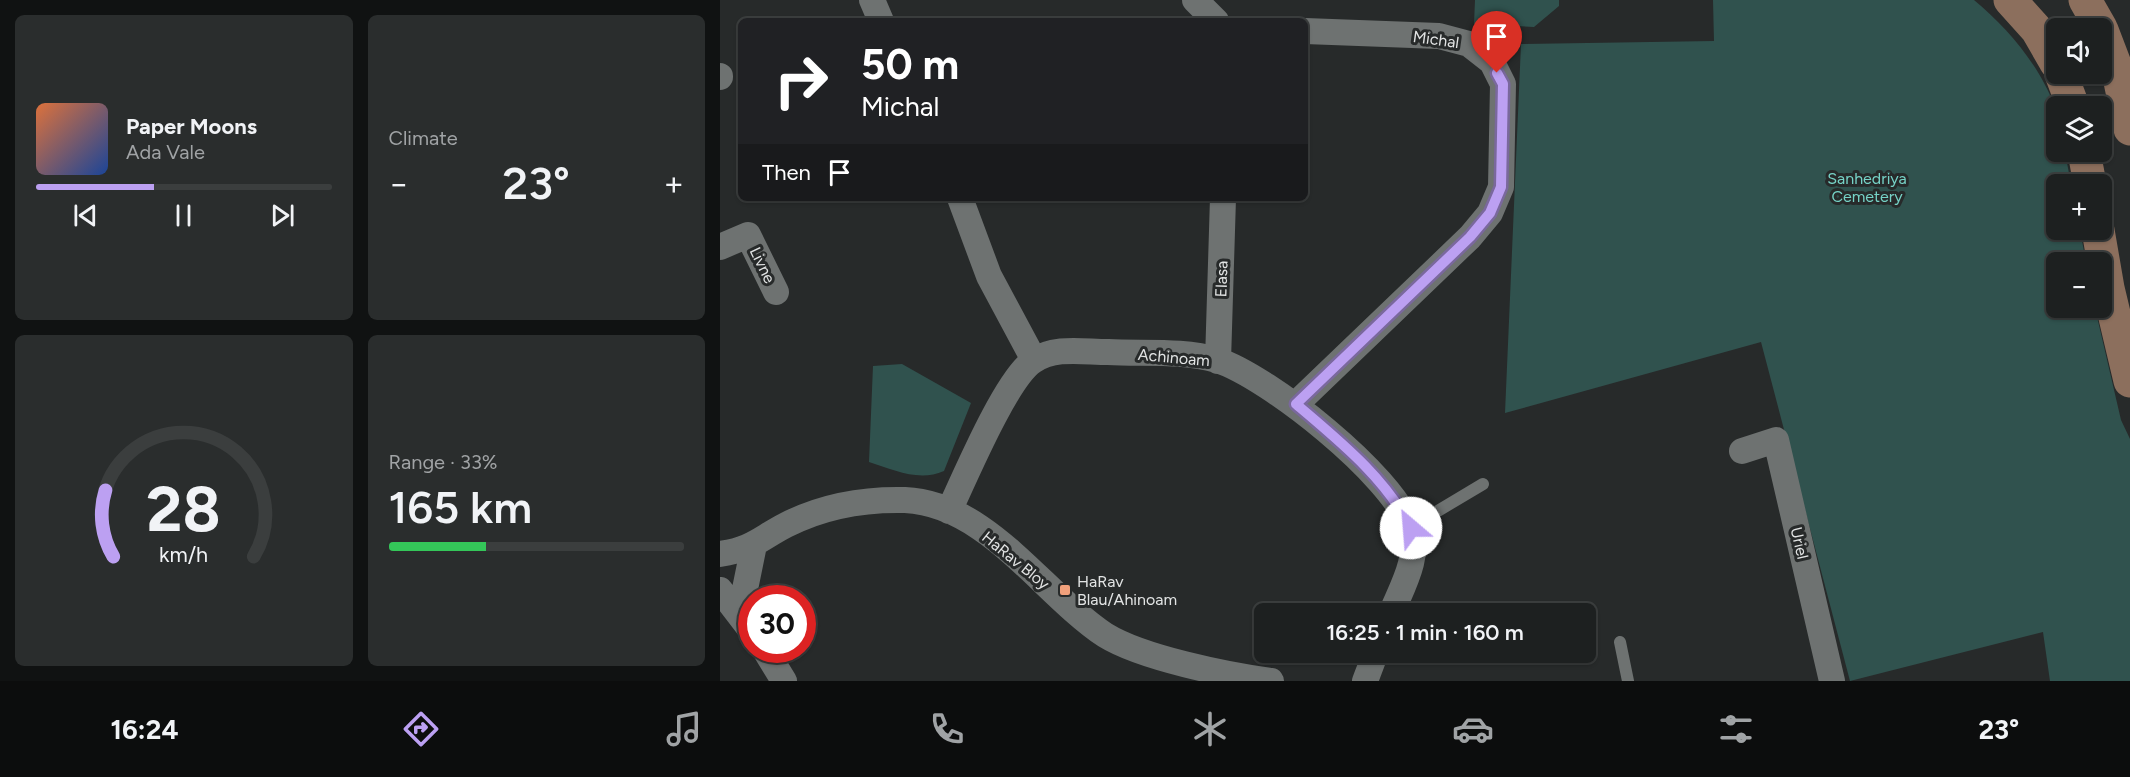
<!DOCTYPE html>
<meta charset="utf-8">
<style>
body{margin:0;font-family:Figtree,sans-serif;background:#2a2d2d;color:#f1f3f6;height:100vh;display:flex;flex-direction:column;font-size:22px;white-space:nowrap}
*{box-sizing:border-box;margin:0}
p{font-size:20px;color:#a0a3a5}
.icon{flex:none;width:33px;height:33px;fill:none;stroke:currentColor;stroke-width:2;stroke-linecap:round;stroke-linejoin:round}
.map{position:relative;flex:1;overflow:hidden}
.side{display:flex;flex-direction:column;gap:15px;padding:15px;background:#101212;width:720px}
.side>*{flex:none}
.banner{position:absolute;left:18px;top:18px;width:570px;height:183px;border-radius:9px;box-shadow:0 2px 4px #0004,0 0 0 2px #3b3e3e;background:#202124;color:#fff;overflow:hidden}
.tools{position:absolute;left:1326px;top:18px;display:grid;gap:12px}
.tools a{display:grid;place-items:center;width:66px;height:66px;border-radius:9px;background:#1d2020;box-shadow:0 2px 4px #0004,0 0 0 2px #3b3e3e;font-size:30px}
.speed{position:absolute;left:18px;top:585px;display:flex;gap:12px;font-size:30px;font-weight:700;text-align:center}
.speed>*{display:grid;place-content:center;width:78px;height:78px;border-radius:50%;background:#1d2020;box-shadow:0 2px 4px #0004,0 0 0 2px #3b3e3e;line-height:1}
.speed .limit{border:9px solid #d22;background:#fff;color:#111}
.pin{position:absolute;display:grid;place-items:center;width:51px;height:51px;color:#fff;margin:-62px -26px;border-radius:50% 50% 50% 0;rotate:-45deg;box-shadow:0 0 6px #0007}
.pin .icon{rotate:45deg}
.me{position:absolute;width:66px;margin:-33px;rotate:333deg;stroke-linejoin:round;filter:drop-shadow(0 0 4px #0008)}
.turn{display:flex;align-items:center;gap:21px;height:126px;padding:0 24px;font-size:27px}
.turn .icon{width:78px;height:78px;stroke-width:2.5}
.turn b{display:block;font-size:42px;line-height:51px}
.then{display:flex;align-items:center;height:57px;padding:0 24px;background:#0003;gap:12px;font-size:22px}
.big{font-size:45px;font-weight:600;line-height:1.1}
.side .tile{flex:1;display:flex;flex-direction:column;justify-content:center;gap:9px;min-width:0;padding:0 21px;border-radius:9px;background:#2a2d2d}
.side .dial{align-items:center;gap:0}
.dial svg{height:156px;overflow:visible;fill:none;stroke:#3b3e3e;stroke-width:7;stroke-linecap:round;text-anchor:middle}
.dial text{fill:#f1f3f6;stroke:none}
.song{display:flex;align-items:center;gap:18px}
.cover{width:72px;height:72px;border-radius:9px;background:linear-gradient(135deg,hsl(20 70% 55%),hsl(220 70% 35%))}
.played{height:6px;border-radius:3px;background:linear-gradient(90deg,#bca0f2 40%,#3b3e3e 40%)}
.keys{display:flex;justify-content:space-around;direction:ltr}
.heat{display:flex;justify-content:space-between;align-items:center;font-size:33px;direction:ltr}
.charge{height:9px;border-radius:4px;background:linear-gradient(90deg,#34c759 33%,#3b3e3e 0)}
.side .tiles{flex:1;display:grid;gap:15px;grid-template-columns:repeat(2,1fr)}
.trip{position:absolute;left:534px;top:603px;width:342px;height:60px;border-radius:9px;background:#1d2020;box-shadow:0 2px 4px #0004,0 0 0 2px #3b3e3e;font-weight:600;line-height:60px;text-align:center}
.tabs{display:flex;height:96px;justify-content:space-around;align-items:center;background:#0c0d0d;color:#a0a3a5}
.tabs .icon{width:42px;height:42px}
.tabs .active{color:#bca0f2}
.tabs b{font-size:27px;color:#f1f3f6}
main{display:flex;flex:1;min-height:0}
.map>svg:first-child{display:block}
.green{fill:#30524e}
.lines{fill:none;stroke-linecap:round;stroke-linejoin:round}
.lane{stroke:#6e7271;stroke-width:12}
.street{stroke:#6e7271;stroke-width:26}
.secondary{stroke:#8c6f5d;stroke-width:33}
.route-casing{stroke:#7a689d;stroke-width:15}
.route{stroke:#bca0f2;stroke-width:10}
.poi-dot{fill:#f1a17c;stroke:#272a2a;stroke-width:2}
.labels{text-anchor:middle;stroke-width:6;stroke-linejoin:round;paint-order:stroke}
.street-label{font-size:16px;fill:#e2e4e4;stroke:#272a2a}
.park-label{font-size:16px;fill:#76d3c7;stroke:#272a2a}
.poi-label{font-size:16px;fill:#e2e4e4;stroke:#272a2a;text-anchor:start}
</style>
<main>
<section class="side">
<div class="tiles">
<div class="tile">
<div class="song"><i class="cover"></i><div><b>Paper Moons</b><p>Ada Vale</p></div></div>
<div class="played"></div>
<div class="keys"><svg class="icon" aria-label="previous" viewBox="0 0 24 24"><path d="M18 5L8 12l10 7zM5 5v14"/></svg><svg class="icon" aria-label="pause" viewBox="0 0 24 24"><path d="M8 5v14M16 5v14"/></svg><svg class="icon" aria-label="next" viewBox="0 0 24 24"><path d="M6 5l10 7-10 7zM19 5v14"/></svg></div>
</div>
<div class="tile"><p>Climate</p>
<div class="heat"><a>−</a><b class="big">23°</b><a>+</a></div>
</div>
<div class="tile dial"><svg viewBox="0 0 100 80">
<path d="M14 69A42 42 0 1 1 86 69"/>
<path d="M14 69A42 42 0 0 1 10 35" stroke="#bca0f2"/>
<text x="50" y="56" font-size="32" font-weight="700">28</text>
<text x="50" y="72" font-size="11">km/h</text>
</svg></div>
<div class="tile"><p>Range · 33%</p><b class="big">165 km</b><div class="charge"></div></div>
</div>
</section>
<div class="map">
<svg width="1410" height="681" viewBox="0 0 1410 681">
<rect width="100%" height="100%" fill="#272a2a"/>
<!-- green -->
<path class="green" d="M755,0h84v6l-25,21 -60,-3z
M993,0h261c34,28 67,67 82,110 4,12 0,29 0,42h9l6,32h-15v46h24l6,32h-30v46h39l26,112 9,19v242h-80l-7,-49 -193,49 -89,-339 -256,71 16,-369 193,-3z
M182,364l69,39 -27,68c-25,11 -50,-1 -75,-9l4,-96z"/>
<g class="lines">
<!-- lane -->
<path class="lane" d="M691,527l72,-43
M900,642l8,39"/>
<!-- street -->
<path class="street" d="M152,0l9,21
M475,0l21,21
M0,76v1
M240,198l29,78 45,84
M0,247l28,-12 28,57
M498,361l5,-163
M576,404l174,-167 20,-24 11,-26 2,-103 -11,-22 -23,-18 -30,-8 -134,-5
M1022,451l34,-11 56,241
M229,511c16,-34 57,-132 84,-150 22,-15 50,-9 75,-9 35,2 75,-2 109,8 52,17 175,115 193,167 11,29 -8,60 -19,87
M0,554c33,-5 39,-15 66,-29 37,-19 77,-26 119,-25 83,4 137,93 200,135 37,23 122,40 166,46
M0,590l27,35
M24,621v-27l10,-49
M45,650l19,31
M645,681l11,-29"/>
<!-- secondary -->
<path class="secondary" d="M1290,0l27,30 19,33
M1365,0l16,28
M1382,30l16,42 12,57
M1341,74l12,32
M1364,152l6,32
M1378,230l10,58 22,93"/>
</g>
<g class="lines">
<!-- route casing -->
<g class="route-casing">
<path id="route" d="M691,528c-26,-51 -73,-88 -115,-124l174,-167 20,-24 11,-26 2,-103 -6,-11"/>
</g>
<!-- route -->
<use href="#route" class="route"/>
</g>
<!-- markers -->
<rect class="poi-dot" x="339" y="584" width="12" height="12" rx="3"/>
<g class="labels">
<!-- street labels -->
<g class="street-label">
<text transform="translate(716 39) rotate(8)" y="6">Michal</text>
<text transform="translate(43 265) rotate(64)" y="6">Livne</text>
<text transform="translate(501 279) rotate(-88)" y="6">Elasa</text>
<text transform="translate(454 357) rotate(5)" y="6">Achinoam</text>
<text transform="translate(1080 543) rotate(77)" y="6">Uriel</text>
<text transform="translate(296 560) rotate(39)" y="6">HaRav Bloy</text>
</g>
<!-- park labels -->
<g class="park-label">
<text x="1147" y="184">Sanhedriya<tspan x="1147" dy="18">Cemetery</tspan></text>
</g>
<!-- poi labels -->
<g class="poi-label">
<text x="357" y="587">HaRav<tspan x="357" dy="18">Blau/Ahinoam</tspan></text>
</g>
</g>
</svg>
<div class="tools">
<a><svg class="icon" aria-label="sound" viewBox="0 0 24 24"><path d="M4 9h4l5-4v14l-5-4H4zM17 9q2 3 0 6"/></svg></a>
<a><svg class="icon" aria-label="layers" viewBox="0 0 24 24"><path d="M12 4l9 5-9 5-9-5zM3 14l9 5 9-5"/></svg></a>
<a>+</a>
<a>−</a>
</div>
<div class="speed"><div class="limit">30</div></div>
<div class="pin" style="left:777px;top:73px;background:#d93025"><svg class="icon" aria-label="arrive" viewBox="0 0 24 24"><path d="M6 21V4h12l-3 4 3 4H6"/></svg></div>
<svg class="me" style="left:691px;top:528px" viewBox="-20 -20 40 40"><circle r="19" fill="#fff"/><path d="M0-13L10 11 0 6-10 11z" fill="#bca0f2"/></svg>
<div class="trip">16:25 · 1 min · 160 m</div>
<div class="banner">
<div class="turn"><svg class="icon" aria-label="right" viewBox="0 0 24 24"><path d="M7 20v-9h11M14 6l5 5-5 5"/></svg><div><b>50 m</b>Michal</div></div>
<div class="then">Then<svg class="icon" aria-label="arrive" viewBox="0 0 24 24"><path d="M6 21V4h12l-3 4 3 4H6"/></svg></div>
</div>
</div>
</main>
<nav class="tabs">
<b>16:24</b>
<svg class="icon active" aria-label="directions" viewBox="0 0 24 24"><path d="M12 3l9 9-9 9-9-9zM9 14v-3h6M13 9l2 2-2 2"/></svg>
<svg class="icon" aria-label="music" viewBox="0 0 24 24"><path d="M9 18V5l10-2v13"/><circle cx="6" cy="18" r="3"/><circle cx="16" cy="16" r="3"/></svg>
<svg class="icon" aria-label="phone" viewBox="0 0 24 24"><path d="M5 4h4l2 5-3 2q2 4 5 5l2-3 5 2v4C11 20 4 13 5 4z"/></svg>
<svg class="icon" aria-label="climate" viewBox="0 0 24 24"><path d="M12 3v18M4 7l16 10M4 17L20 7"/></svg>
<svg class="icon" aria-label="car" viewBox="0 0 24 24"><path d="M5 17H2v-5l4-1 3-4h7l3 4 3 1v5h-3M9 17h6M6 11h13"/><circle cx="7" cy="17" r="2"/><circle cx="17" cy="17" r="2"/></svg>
<svg class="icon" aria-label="filters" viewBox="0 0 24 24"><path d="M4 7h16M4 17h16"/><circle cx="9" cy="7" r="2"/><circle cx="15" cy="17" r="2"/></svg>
<b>23°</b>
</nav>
